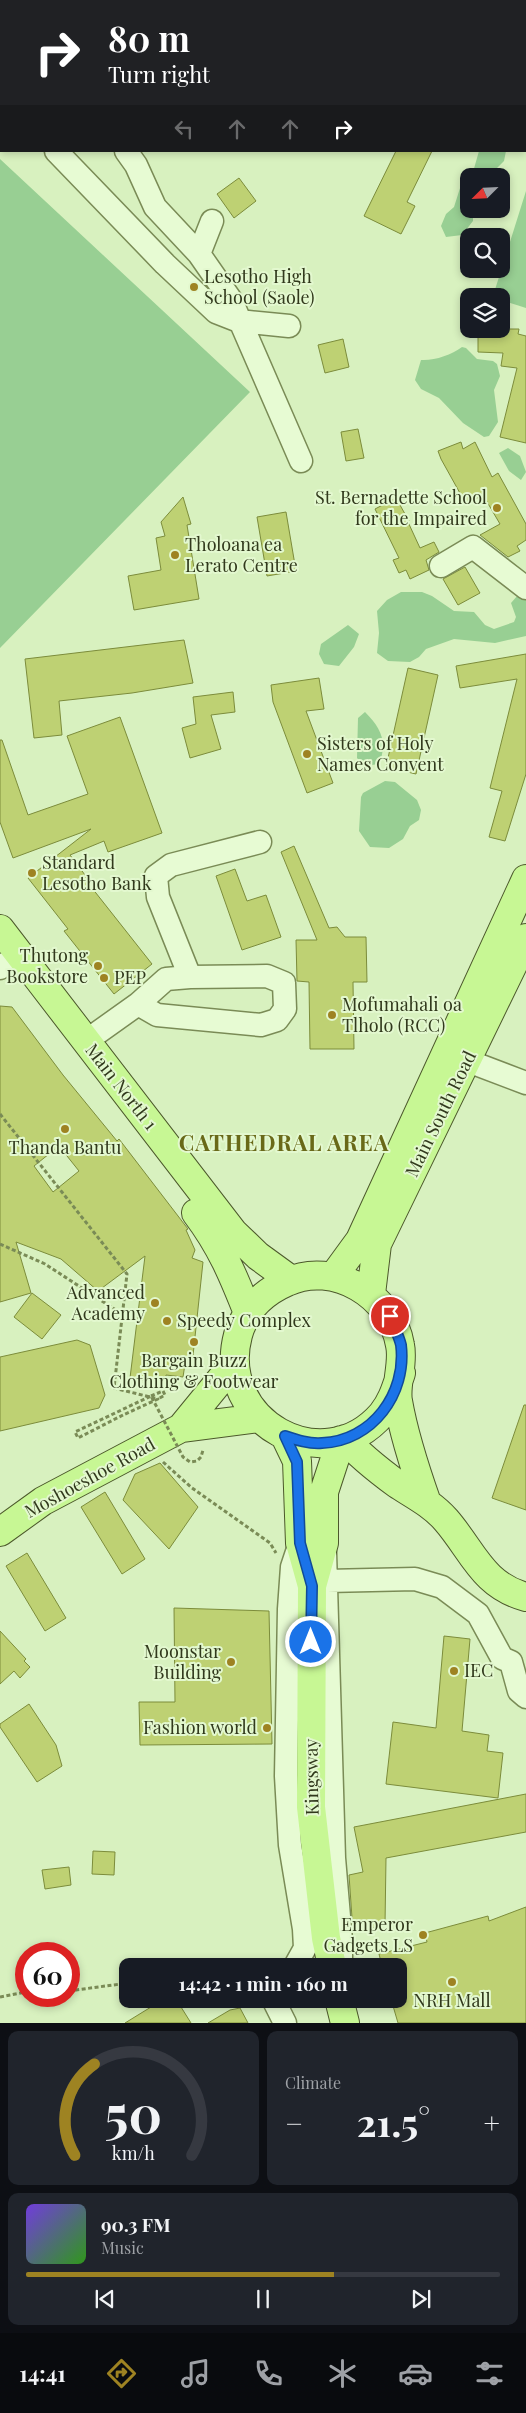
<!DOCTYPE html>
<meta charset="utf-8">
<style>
body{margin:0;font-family:"Playfair Display",serif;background:#20242c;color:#f1f3f6;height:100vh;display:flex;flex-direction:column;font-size:19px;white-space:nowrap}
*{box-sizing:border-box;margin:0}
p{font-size:16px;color:#9ea1a6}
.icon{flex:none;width:28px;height:28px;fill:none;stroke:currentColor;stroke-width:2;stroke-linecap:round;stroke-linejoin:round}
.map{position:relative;height:2023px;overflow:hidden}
.drawer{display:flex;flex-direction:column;gap:8px;padding:8px;background:#0d0f14;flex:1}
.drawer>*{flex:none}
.hud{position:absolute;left:0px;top:0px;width:526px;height:152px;box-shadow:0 2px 8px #0003;background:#202124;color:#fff;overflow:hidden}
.needle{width:32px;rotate:246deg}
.controls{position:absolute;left:460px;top:168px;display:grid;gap:10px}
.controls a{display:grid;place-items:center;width:50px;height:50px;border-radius:10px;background:#171b24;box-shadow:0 2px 8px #0003;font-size:25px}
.speed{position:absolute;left:15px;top:1942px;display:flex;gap:10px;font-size:25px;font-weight:700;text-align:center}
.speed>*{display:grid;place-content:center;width:65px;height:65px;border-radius:50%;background:#171b24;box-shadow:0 2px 8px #0003;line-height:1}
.speed .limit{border:8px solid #d22;background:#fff;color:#111}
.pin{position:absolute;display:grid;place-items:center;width:42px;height:42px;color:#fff;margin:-21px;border:2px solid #fff;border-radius:50%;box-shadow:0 1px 5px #0007}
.me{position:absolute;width:55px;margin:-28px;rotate:0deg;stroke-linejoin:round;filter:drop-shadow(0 0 4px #0008)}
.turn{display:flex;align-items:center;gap:18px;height:105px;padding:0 25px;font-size:22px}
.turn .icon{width:65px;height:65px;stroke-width:2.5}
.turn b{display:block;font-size:35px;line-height:42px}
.lanes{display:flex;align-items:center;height:48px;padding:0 25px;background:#0003;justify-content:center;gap:25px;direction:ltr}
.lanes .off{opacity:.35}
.big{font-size:38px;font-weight:700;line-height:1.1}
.drawer .widget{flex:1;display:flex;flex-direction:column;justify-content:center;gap:8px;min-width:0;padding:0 18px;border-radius:10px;background:#20242c}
.drawer .dial{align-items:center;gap:0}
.dial svg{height:130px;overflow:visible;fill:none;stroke:#363941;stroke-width:7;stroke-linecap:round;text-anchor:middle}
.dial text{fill:#f1f3f6;stroke:none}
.song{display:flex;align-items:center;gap:15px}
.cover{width:60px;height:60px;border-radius:8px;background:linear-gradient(135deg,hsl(260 70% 55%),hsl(110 70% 35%))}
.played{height:5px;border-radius:2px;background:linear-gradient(90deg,#9e8322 65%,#363941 65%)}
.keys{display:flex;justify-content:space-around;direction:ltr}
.heat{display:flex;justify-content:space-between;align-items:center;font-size:28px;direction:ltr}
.drawer .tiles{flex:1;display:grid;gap:8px;grid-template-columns:1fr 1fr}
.widget:last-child{grid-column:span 2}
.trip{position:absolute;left:119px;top:1958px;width:288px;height:50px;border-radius:10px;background:#171b24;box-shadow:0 2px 8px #0003;font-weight:700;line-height:50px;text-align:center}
.tab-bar{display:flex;height:80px;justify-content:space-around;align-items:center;background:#090b0e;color:#9ea1a6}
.tab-bar .icon{width:35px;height:35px}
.tab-bar .on{color:#9e8322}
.tab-bar b{font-size:22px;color:#f1f3f6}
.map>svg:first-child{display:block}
.green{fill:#98cf93}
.building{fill:#bed173;stroke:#7c8c3b;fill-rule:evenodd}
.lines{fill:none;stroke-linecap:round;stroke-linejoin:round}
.minor-casing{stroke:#7a8b56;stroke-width:25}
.major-casing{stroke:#4c582b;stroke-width:30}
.path{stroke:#7a8b56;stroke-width:3;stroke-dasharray:4 2.5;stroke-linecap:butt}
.minor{stroke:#e7fbd3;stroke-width:22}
.major{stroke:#c7f794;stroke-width:28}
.path-bridge{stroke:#7a8b56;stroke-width:3;stroke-dasharray:4 2.5;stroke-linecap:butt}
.route-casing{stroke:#114b97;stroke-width:12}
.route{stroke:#1a73e8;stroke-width:9}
.poi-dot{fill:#9e8322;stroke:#e3f8cf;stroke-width:2}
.labels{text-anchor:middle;stroke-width:4;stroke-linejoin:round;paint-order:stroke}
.poi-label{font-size:18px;fill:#31391c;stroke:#e3f8cf;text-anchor:start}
.street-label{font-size:18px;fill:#31391c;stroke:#e3f8cf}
.district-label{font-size:22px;font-weight:bold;letter-spacing:1px;fill:#696918;stroke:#e3f8cf}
</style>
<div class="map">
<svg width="526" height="2023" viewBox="0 0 526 2023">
<rect width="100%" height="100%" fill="#d8f1bf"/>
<!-- green -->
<path class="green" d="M479,151h27l-2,10 -15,15h-20v33h4v12l-11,14 -16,2 -5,-11 5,-12 8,-7 7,-22 12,-13z
M0,159l250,233 -250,256z
M526,191v117l-25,-8v-4h-8z
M462,347l4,1 11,11 16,2 4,3 3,12 -6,14 4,32 -9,14 -5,1 -21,-14 -24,-25 -18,-9 -6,-9 6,-20c13,1 30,-5 41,-13z
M508,448l12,8 6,16 -5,8 -12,-9 -10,-18z
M401,592h21l10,4 22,15 20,1 11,13 9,4 20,-7 2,-5 -5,-14 7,-8 8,-3v44l-31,7 -41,-4 -28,10 -7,8 -9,5 -22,-1 -11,-8 2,-20 -2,-22 10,-11z
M348,625l11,9 -5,13 -15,19 -15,-2 -5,-10 2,-10z
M365,712c16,16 23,30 14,52l-15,2 -7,-8 1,-40z
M385,781l10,1 22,18 4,10 -2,10 -9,6 -7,13 -14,9 -19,-1 -11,-16 2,-34 2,-4z"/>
<!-- building -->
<path class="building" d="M396,151h36l-25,51 8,4 -14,28 -37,-18z
M239,178l17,23 -22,17 -17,-24z
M478,329h41l-1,5 8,2v107l-26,-6 17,-69 -16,-2 2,-13 -25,-1z
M343,339l6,28 -24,6 -7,-28z
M358,429l6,29 -18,3 -5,-29z
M461,442l2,7 12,-7 17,35 6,-4 28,51v16l-9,6 3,5 -12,6 -28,-22 20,-11 -17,-29 -17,9 -25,-45 -3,-8z
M183,497l8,27 -4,1 12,74 -65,11 -6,-34 33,-6 -5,-32 9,-2 -4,-14z
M396,498l13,23 -1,1 12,26 14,-6 5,10 -13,8 3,10 -19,9 -4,-9 -7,3 -6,-13 6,-2 -24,-49z
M286,512l10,59 -29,5 -10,-59z
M465,567l15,26 -22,12 -15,-26z
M184,640l9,43 -61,10 -73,8 3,34 -28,3 -9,-79z
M526,654v120l-21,67 -16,-4 13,-46 -12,-3 27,-109 -57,9 -4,-22z
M408,668l30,7 -22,99 -30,-7z
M319,678l5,31 -18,2 27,72 -26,10 -34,-91 -2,-17z
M233,692l2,20 -24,3 10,34 -31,9 -8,-30 14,-4 -3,-27z
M120,717l42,116 -54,19 -4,-11 -34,14 24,32 -2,1 60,76 -38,30 -50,-63 4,-2 -40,-51 63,-49 -78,29 -13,-36v-82h2l26,75 60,-21 -21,-58z
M294,846l35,82 8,-1 8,10h21l1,45h-14l1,67h-44l-1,-67 -12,-1 -1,-41h21l-36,-88z
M235,869l12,32 19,-6 15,42 -39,13 -26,-74z
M0,1006l12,1 51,68 54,66 2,-2 69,90 -2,1 9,20 -3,8 11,4 -11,103 -7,-1 -2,13 -17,-2 -1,8 -35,-5 15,-122 -47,35 -37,-32 -45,-17 15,51 -31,9zM59,1146l20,25 -26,21 -19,-26z
M32,1293l29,22 -19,24 -28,-22z
M77,1340l13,5 15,50 -6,13 -99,23v-74z
M524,1405h2v105l-34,-12z
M160,1463l38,44 -29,42 -46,-49 12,-26z
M105,1492l40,67 -23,15 -41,-67z
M27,1553l39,65 -21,13 -39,-65z
M174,1608l95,3 3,133 -132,1 -1,-43h36z
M0,1631l26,28 -2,2 6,6 -10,11 -6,-7 -14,13z
M444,1636l26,3 -8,92 27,4 -2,16 16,2 -5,45 -112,-14 7,-62 43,6z
M29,1704l27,41 6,21 -25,16 -37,-55v-3z
M526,1794v38l-140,26 -1,67 -32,7 -4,-57 14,-3 -9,-45z
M93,1851l22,1 -1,23 -22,-1z
M69,1867l2,18 -26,4 -3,-19z
M526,1907v116h-128l-7,-24h7v-33h-16l-3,-12 48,-12 -2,-9 63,-17 1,5z
M164,1999h12l15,24h-66z
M240,2008l8,15h-40l22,-13z"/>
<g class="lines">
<!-- minor casing -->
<g class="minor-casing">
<path id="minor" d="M22,0l1,1
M0,120l1,1
M56,151l109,113 51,48 23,9 50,5
M126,151l10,14 19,42 44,47 32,46 70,161
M199,254l13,-33
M441,566l32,-19 53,41
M0,968l4,-4
M138,1004l28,-25 24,-2
M86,1041l52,-37 19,11 104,10 16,-5 8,-11 -1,-26 -17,-7 -77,1 -32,-80 -2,-21 15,-11 89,-23
M468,1061l58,22
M325,1552l9,306 7,82v26
M327,1581l88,-2 27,8 36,27 24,44 9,4
M511,1662l8,29 7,6
M295,1966l10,-18 -1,-19 -14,-84 -4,-69 3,-167 3,-42 8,-24
M273,1999l12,24"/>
</g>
<!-- major casing -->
<g class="major-casing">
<path id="major" d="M0,929l233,303 25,24 33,24
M196,1213c25,33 37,62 52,100
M333,1277l27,-37 166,-361
M371,1294l6,-50 149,-306
M401,1373c-5,15 -9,29 -19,41 -59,68 -167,7 -144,-79 7,-25 26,-43 49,-53 47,-22 105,14 113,63 4,18 -5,40 -2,56 6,35 17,68 29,102
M181,1428l54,-66
M285,1436l12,25 3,82 12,43 -1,221 15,131 6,28
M345,1439c15,17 33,31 52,45 17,11 35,20 49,36 27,31 36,65 80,77
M0,1532l43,-31 138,-73 77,-10
M312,1586l12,-43v-51l17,-52
M339,1999l6,24"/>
</g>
<!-- path -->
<path class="path" d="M0,1114l127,160 -13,114 44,11 -35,16
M0,1244l45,20 77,50
M151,1396l12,-5 2,4 -7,4
M163,1462l29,26 78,55 6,10
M69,1988l7,2 52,-7
M0,1997l26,-5
M222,1999l2,1"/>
<!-- minor -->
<use href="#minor" class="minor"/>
<!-- major -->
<use href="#major" class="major"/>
<!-- path-bridge -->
<path class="path-bridge" d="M123,1415l-45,23 -3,-6 76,-36 32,61 7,5 7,-1 4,-4 2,-7"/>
</g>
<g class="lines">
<!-- route casing -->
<g class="route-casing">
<path id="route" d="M311,1642l1,-56 -12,-43 -3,-81 -12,-26c12,4 24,8 37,7 50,-2 85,-49 79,-98 -2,-9 -8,-20 -11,-29"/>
</g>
<!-- route -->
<use href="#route" class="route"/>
</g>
<!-- markers -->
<g class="poi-dot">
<circle cx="194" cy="287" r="5"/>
<circle cx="497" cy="508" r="5"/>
<circle cx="175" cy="555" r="5"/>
<circle cx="307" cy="754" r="5"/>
<circle cx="32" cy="873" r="5"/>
<circle cx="98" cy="966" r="5"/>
<circle cx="104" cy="978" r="5"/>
<circle cx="332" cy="1015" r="5"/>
<circle cx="65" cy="1129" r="5"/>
<circle cx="155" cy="1303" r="5"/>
<circle cx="167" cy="1321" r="5"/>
<circle cx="194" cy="1342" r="5"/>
<circle cx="231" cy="1662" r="5"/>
<circle cx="454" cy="1671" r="5"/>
<circle cx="267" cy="1728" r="5"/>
<circle cx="423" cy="1935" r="5"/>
<circle cx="452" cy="1982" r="5"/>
</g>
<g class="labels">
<!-- poi labels -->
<g class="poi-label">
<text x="204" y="283">Lesotho High<tspan x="204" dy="21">School (Saole)</tspan></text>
<text x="487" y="504" text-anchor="end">St. Bernadette School<tspan x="487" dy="21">for the Impaired</tspan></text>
<text x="185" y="551">Tholoana ea<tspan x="185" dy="21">Lerato Centre</tspan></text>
<text x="317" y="750">Sisters of Holy<tspan x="317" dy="21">Names Convent</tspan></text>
<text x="42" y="869">Standard<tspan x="42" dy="21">Lesotho Bank</tspan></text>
<text x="88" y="962" text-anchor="end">Thutong<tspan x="88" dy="21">Bookstore</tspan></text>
<text x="114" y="984">PEP</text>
<text x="342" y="1011">Mofumahali oa<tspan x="342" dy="21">Tlholo (RCC)</tspan></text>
<text x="65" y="1154" text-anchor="middle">Thanda Bantu</text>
<text x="145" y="1299" text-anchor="end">Advanced<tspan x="145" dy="21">Academy</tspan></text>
<text x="177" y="1327">Speedy Complex</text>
<text x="194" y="1367" text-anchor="middle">Bargain Buzz<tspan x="194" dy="21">Clothing &amp; Footwear</tspan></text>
<text x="221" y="1658" text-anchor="end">Moonstar<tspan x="221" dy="21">Building</tspan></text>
<text x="464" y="1677">IEC</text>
<text x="257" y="1734" text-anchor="end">Fashion world</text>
<text x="413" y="1931" text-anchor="end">Emperor<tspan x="413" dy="21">Gadgets LS</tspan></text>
<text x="452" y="2007" text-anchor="middle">NRH Mall</text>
</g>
<!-- street labels -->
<g class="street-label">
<text transform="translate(121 1087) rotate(52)" y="6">Main North 1</text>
<text transform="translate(441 1114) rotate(-64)" y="6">Main South Road</text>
<text transform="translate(90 1478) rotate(-29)" y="6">Moshoeshoe Road</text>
<text transform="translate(312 1777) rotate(-91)" y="6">Kingsway</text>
</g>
<!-- district labels -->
<g class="district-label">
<text x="284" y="1151">CATHEDRAL AREA</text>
</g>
</g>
</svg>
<div class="controls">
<a><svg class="needle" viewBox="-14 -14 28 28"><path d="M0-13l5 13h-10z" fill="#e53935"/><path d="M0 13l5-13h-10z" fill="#9ea1a6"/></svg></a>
<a><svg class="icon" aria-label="search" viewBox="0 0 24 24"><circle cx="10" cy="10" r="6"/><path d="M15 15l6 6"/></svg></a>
<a><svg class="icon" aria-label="layers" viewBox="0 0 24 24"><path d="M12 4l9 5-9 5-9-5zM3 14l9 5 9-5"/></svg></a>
</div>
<div class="speed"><div class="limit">60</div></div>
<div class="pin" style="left:390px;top:1316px;background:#d93025"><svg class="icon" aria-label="arrive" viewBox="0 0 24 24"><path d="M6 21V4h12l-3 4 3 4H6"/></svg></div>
<svg class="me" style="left:311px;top:1642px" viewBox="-20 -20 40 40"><circle r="17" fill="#1a73e8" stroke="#fff" stroke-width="3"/><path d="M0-11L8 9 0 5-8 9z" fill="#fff"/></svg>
<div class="trip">14:42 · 1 min · 160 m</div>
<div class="hud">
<div class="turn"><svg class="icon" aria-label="right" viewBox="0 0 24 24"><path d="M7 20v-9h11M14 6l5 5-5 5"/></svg><div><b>80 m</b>Turn right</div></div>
<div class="lanes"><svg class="icon off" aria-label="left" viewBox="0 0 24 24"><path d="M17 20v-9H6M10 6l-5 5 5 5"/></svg><svg class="icon off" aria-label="ahead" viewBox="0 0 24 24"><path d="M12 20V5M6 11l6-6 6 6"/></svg><svg class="icon off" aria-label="ahead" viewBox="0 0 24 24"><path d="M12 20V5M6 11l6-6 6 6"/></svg><svg class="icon" aria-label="right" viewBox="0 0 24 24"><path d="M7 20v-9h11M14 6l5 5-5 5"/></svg></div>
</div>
</div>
<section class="drawer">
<div class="tiles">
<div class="widget dial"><svg viewBox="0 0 100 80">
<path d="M14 69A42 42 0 1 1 86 69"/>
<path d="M14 69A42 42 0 0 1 26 13" stroke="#9e8322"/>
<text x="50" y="56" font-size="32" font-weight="700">50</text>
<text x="50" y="72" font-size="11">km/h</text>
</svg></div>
<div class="widget"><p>Climate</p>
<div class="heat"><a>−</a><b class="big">21.5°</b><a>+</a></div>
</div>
<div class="widget">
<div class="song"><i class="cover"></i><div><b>90.3 FM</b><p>Music</p></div></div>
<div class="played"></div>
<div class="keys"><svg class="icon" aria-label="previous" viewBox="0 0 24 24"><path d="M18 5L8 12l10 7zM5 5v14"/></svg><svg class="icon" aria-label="pause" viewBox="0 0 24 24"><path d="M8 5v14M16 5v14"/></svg><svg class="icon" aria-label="next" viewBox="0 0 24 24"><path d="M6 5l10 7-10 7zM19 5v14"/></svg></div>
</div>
</div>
</section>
<nav class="tab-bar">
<b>14:41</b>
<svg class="icon on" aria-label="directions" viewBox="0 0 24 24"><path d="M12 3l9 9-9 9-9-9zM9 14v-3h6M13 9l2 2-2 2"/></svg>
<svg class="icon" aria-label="music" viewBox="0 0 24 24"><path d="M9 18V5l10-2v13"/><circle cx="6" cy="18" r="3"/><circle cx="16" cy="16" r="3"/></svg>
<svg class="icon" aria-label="phone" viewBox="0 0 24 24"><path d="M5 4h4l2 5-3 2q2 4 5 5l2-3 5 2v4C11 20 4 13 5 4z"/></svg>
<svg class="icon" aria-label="climate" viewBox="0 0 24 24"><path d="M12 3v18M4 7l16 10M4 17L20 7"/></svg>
<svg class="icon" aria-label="car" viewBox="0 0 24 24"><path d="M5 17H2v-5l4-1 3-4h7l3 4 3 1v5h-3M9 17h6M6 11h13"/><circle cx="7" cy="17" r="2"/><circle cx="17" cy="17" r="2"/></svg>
<svg class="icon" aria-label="filters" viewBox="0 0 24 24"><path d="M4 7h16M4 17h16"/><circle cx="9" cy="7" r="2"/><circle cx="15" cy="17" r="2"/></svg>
</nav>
